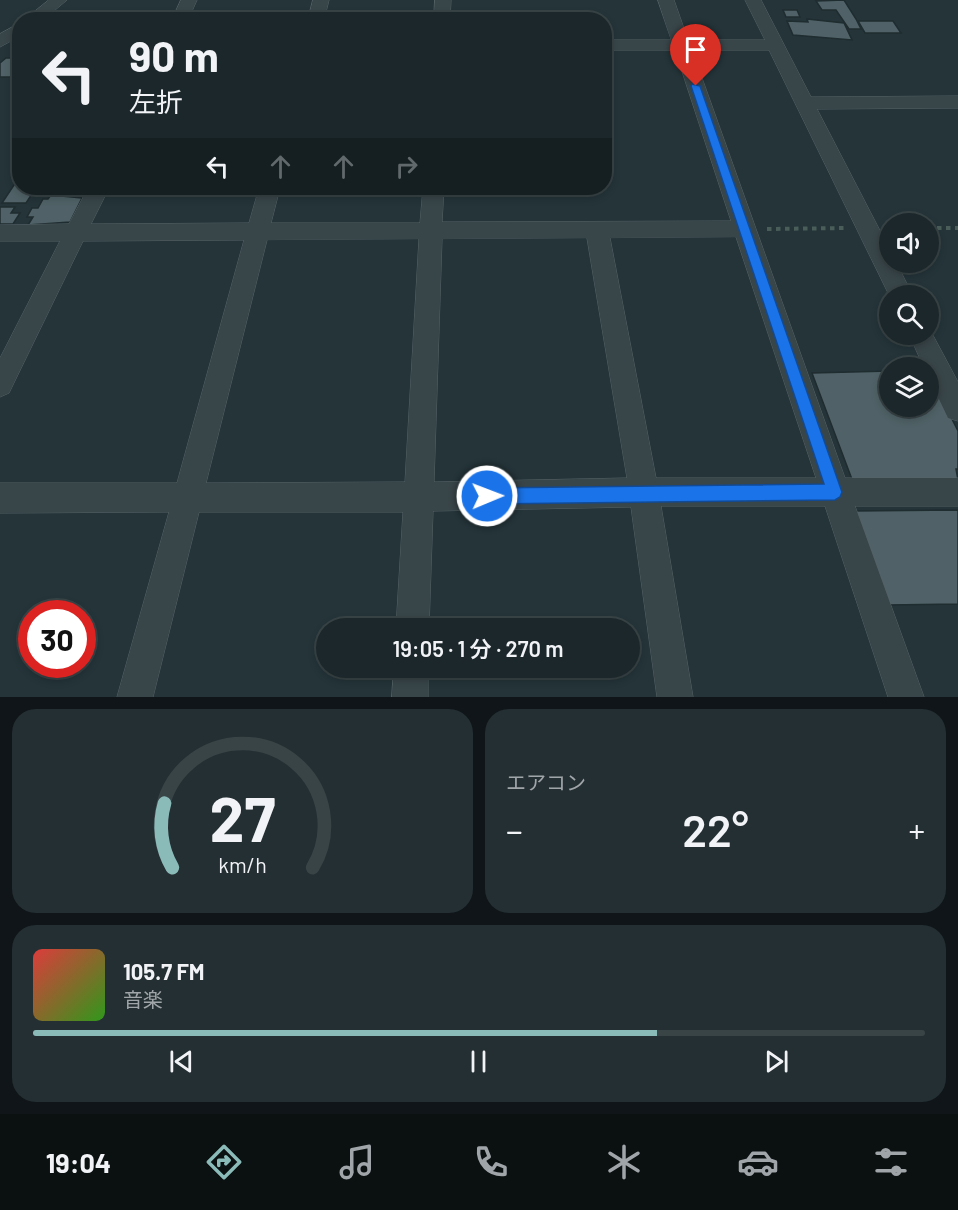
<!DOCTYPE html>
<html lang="ja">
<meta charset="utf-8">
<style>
body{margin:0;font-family:Barlow,"Noto Sans JP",sans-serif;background:#242f33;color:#f1f3f6;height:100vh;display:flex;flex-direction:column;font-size:22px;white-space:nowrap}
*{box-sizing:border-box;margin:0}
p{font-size:20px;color:#a0a5a9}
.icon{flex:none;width:33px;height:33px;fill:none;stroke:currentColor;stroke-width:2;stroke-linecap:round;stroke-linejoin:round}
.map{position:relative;height:697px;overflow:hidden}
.drawer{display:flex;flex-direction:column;gap:12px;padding:12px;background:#0f1518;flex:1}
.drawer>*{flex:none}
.banner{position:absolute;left:12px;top:12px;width:600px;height:183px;border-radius:24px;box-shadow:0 3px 9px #0003,0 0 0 2px #394447;background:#1b272b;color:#f1f3f6;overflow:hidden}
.fabs{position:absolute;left:879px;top:213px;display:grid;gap:12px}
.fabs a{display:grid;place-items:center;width:60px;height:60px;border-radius:50%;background:#1b272b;box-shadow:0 3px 9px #0003,0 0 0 2px #394447;font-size:30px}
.speed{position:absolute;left:18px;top:600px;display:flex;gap:12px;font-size:30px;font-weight:700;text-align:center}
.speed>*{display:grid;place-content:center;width:78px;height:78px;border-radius:50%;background:#1b272b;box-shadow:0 3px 9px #0003,0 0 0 2px #394447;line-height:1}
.speed .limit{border:9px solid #d22;background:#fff;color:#111}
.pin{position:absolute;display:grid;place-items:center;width:51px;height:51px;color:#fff;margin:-62px -26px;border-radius:50% 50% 50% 0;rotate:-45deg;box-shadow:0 0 6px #0007}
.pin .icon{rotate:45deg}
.me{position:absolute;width:66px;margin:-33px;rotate:89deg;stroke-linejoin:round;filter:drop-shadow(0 0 4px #0008)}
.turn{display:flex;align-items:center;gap:21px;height:126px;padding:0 18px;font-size:27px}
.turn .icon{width:78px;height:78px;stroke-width:2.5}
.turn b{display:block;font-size:42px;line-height:51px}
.lanes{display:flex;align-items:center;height:57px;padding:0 18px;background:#0003;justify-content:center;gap:30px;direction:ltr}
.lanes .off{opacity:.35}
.big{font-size:45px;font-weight:600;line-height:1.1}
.drawer .tile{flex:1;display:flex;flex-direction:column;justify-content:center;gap:9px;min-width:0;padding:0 21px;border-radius:24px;background:#242f33}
.drawer .dial{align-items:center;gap:0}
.dial svg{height:156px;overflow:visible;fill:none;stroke:#394447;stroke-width:7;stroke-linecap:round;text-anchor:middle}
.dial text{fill:#f1f3f6;stroke:none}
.song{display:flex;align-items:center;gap:18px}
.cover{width:72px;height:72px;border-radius:9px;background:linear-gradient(135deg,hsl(0 70% 55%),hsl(110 70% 35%))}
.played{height:6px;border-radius:3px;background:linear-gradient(90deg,#8bbbb9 70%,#394447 70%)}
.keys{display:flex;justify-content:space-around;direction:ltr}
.heat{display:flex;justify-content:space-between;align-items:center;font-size:33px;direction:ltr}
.drawer .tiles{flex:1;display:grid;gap:12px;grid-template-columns:1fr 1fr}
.tile:last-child{grid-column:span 2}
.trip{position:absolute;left:316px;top:618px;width:324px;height:60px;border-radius:30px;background:#1b272b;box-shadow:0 3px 9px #0003,0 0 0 2px #394447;font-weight:600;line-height:60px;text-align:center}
.dock{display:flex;height:96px;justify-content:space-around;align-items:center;background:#0b1011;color:#a0a5a9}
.dock .icon{width:42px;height:42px}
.dock .current{color:#8bbbb9}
.dock b{font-size:27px;color:#f1f3f6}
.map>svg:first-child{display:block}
.building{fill:#506267;stroke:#1f2c30;stroke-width:1.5}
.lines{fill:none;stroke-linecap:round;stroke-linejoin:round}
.minor-casing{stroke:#566367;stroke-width:1}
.path{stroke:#4b5d59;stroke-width:4;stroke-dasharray:4.5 4.5;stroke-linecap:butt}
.minor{fill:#384549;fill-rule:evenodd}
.route{fill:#1a73e8;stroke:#114b97;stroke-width:1.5}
</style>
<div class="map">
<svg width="958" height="697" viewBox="0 0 958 697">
<rect width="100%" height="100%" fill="#243439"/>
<!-- building -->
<path class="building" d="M844,0l12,19 5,10h-12l-13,-19h-14l-6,-9z
M783,10h14l3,7h-14z
M807,19l37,4 8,17 -59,-5 -6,-14 21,1z
M858,21h35l8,12h-36z
M6,58h14v8l-8,11h-12v-14z
M20,176v12h16l-10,15h-24z
M51,195l31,3 -12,24 -42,3 5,-8h-6l5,-9h6l5,-9h5z
M0,207h15l-4,6h9l-7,11h-13z
M890,371v35h38v-34l30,59v38h-2l2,11 -105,2 -41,-109z
M958,510v94l-71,1 -34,-94z"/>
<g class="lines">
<!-- minor casing -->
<g class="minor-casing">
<path id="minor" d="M49,0h18l-24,20h-19z
M181,0h16l-9,20h-16z
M313,0h16l-5,20h-16z
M435,0h16l-1,20h-16z
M658,0h16l14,40h77l-20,-40h16l50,97 147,-1v12l-141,1 73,141v12h6l17,34 -23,1 -121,-247h-77l153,428h113v28h-103l69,191h-36l-63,-191h-164l32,191h-36l-26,-190 -198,4 -4,117h-33l7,-116h-204l-46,185h-36l52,-185 -169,1v-30h177l67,-243 -161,1 -74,152 -9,4v-39l60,-117h-60v-16l69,-1 19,-36h21l-18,36 158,-1 10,-35h21l-9,35h149l3,-35h21l-2,34 289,-1 -56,-171h-71v-10h67zM736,237l80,241h-160l-46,-240zM587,238l40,240 -193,4 8,-243zM419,239l-14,243 -199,1 61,-243z
M20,23v13l-20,11v-13z
M928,326l30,56v39l-10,-3 -20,-42v-8h-4l-15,-34h19z
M394,668h34v29h-36z"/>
</g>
<!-- path -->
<path class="path" d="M928,228h30
M767,229l80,-1"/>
<!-- minor -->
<use href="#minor" class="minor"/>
</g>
<!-- route -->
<path class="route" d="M692,84l8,2 142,406 -2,5 -5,3 -348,4 -6,-3 -2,-5 2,-6 6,-2 337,-4 -133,-398z"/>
</svg>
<div class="fabs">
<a><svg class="icon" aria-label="sound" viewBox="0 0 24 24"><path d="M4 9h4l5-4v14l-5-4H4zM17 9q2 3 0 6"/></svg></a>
<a><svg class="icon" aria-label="search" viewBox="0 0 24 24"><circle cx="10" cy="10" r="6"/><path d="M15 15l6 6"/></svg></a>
<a><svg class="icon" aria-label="layers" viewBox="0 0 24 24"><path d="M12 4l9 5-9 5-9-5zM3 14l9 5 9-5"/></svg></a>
</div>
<div class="speed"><div class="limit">30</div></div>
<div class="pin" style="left:696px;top:86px;background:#d93025"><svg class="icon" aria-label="arrive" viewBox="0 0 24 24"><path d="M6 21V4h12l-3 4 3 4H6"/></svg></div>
<svg class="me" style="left:487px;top:496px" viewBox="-20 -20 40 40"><circle r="17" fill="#1a73e8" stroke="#fff" stroke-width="3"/><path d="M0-11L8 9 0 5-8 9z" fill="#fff"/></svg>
<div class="trip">19:05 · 1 分 · 270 m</div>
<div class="banner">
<div class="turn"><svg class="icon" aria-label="left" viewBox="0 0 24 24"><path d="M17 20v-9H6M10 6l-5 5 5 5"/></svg><div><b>90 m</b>左折</div></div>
<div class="lanes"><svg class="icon" aria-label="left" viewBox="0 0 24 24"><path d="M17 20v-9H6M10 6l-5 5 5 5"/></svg><svg class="icon off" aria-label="ahead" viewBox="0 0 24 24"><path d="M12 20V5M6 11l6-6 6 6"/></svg><svg class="icon off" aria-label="ahead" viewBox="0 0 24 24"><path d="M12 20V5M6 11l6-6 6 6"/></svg><svg class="icon off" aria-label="right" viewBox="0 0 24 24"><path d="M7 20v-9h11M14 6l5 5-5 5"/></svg></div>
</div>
</div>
<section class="drawer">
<div class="tiles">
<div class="tile dial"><svg viewBox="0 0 100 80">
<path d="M14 69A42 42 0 1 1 86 69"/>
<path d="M14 69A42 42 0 0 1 10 36" stroke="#8bbbb9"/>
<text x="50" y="56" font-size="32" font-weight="700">27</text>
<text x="50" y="72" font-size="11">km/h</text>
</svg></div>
<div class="tile"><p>エアコン</p>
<div class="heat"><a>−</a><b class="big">22°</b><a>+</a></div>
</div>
<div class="tile">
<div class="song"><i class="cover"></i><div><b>105.7 FM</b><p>音楽</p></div></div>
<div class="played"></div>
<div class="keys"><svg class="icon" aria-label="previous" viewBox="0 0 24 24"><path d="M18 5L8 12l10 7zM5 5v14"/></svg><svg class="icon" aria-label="pause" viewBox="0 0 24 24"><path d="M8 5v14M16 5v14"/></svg><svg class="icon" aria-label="next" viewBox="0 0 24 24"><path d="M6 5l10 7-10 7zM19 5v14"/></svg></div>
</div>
</div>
</section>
<nav class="dock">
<b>19:04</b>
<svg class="icon current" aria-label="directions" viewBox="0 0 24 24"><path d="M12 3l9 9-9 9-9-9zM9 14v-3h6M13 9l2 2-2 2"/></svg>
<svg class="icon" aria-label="music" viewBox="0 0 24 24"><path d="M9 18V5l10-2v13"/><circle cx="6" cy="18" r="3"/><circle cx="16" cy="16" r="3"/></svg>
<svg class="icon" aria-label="phone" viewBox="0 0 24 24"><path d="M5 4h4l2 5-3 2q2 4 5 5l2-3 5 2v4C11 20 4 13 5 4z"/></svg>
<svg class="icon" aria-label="climate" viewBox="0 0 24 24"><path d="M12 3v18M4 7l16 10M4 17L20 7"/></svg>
<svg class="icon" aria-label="car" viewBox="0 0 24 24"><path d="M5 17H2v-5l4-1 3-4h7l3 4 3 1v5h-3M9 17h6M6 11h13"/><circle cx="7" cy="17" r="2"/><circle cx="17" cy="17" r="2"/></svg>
<svg class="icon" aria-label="filters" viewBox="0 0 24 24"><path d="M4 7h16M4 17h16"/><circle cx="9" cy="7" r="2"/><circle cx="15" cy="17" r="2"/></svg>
</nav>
